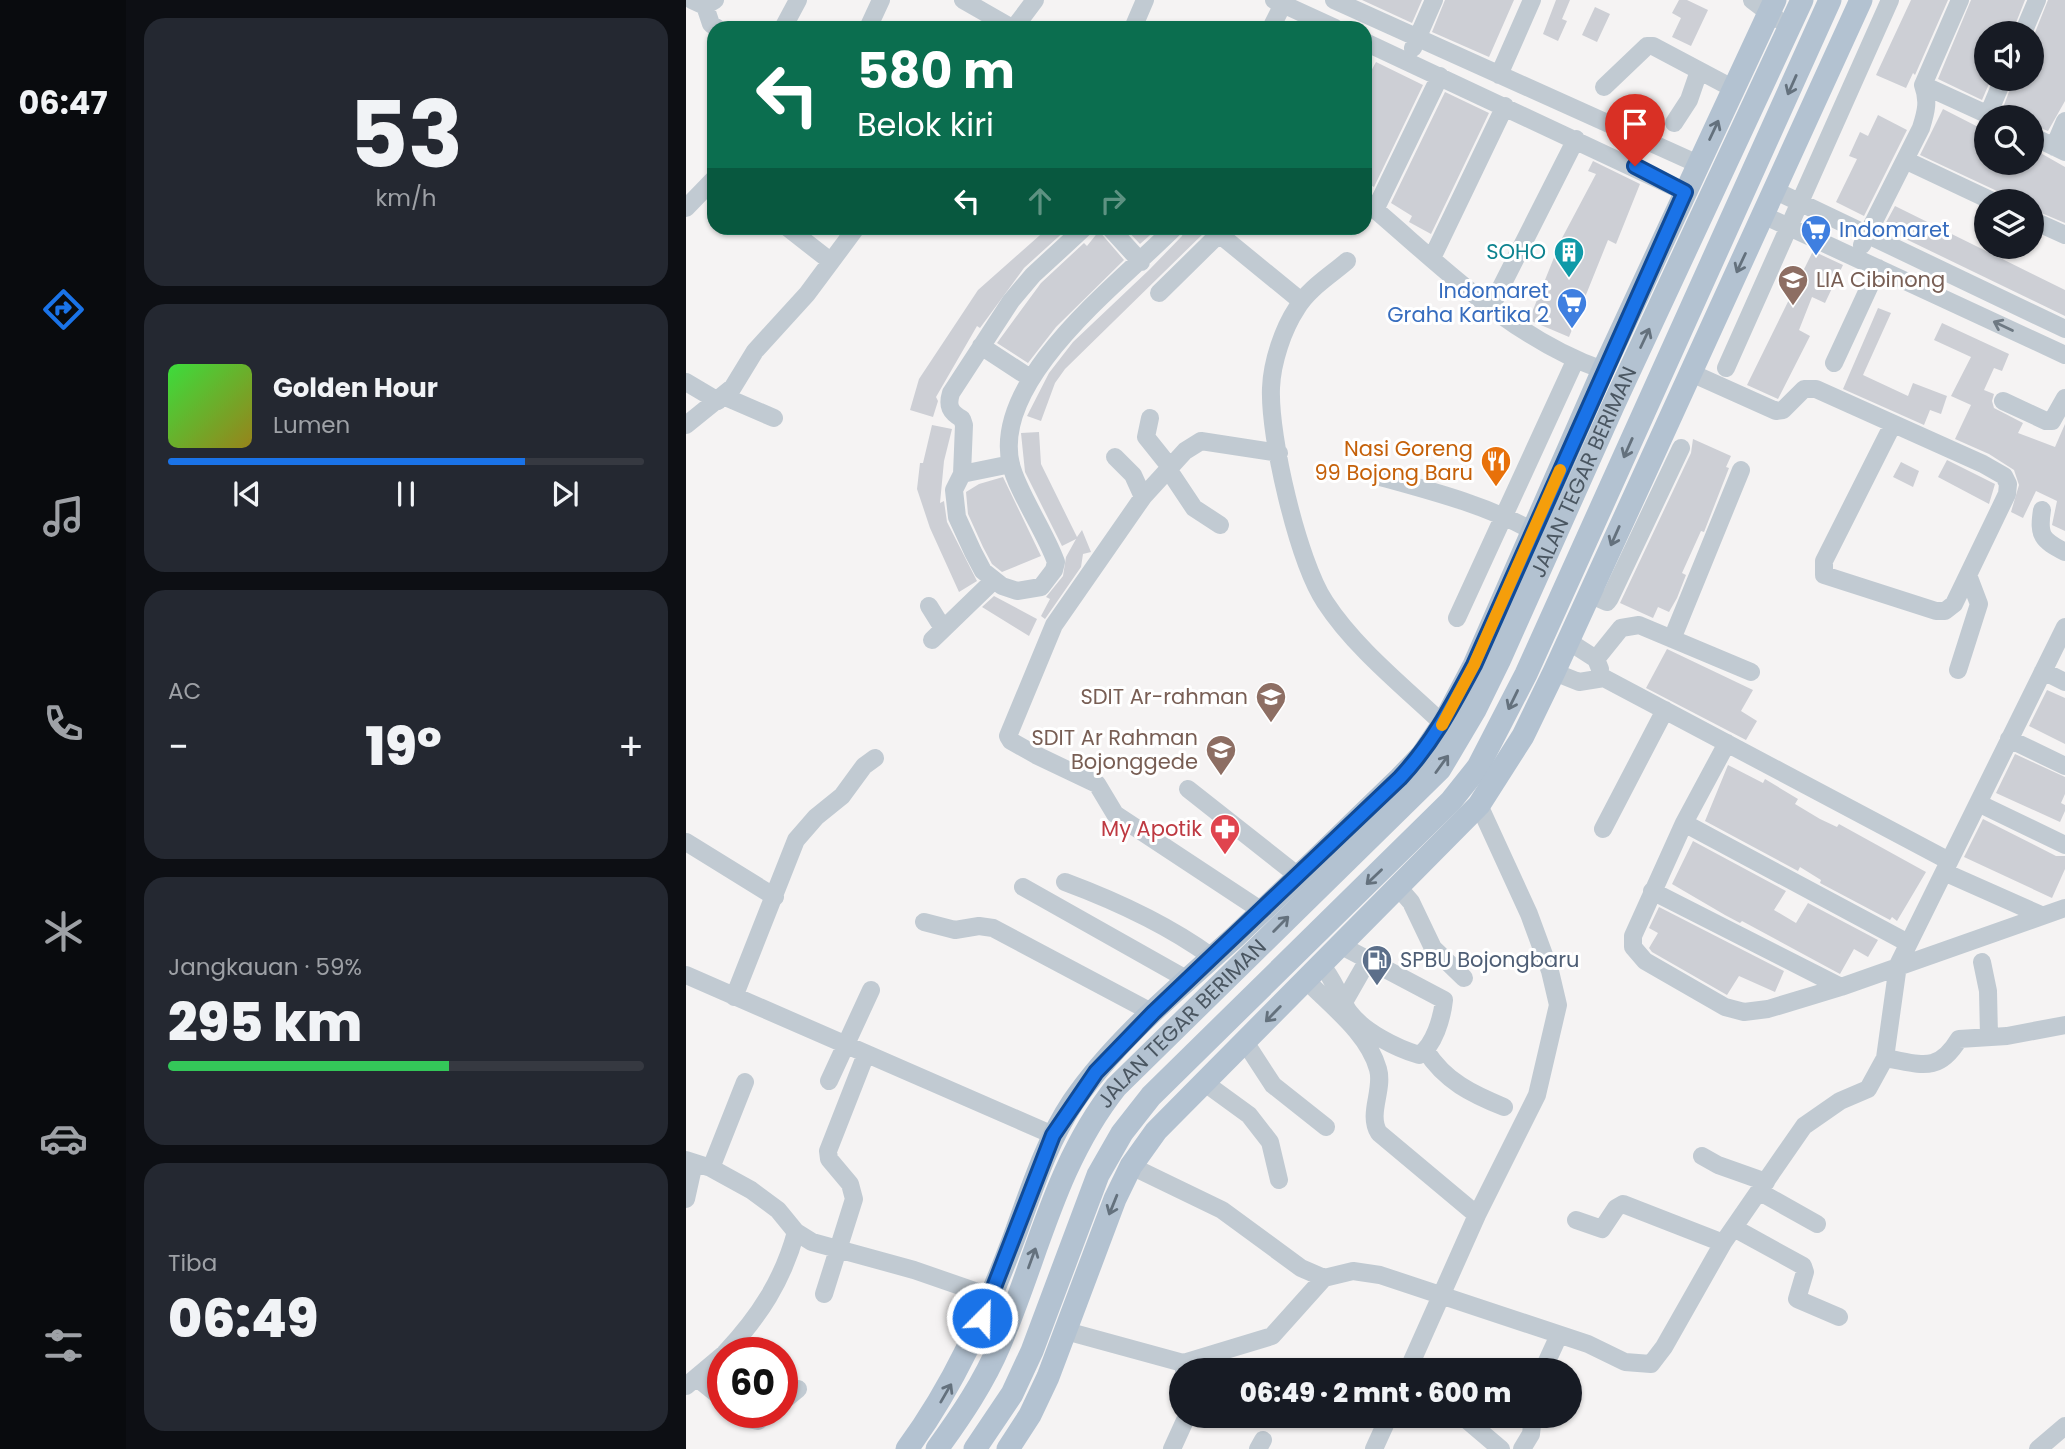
<!DOCTYPE html>
<html lang="id">
<meta charset="utf-8">
<style>
body{margin:0;font-family:Poppins,sans-serif;background:#242831;color:#f1f3f6;height:100vh;display:flex;flex-direction:column;font-size:26px;white-space:nowrap}
*{box-sizing:border-box;margin:0}
p{font-size:23px;color:#9ea1a6}
.icon{flex:none;width:38px;height:38px;fill:none;stroke:currentColor;stroke-width:2;stroke-linecap:round;stroke-linejoin:round}
.map{position:relative;flex:1;overflow:hidden}
.details{display:flex;flex-direction:column;gap:18px;padding:18px;background:#0d0f14;width:560px}
.details>*{flex:none}
.banner{position:absolute;left:21px;top:21px;width:665px;height:214px;border-radius:21px;box-shadow:0 2px 5px #0004;background:#0b6e4f;color:#fff;overflow:hidden}
.buttons{position:absolute;left:1288px;top:21px;display:grid;gap:14px}
.buttons a{display:grid;place-items:center;width:70px;height:70px;border-radius:50%;background:#171b24;box-shadow:0 2px 5px #0004;font-size:35px}
.speed{position:absolute;left:21px;top:1337px;display:flex;gap:14px;font-size:35px;font-weight:700;text-align:center}
.speed>*{display:grid;place-content:center;width:91px;height:91px;border-radius:50%;background:#171b24;box-shadow:0 2px 5px #0004;line-height:1}
.speed .limit{border:10px solid #d22;background:#fff;color:#111}
.pin{position:absolute;display:grid;place-items:center;width:60px;height:60px;color:#fff;margin:-72px -30px;border-radius:50% 50% 50% 0;rotate:-45deg;box-shadow:0 0 7px #0007}
.pin .icon{rotate:45deg}
.me{position:absolute;width:77px;margin:-38px;rotate:23deg;stroke-linejoin:round;filter:drop-shadow(0 0 5px #0008)}
.turn{display:flex;align-items:center;gap:24px;height:147px;padding:0 35px;font-size:32px}
.turn .icon{width:91px;height:91px;stroke-width:2.5}
.turn b{display:block;font-size:49px;line-height:60px}
.lanes{display:flex;align-items:center;height:66px;padding:0 35px;background:#0003;justify-content:center;gap:35px;direction:ltr}
.lanes .off{opacity:.35}
.big{font-size:52px;font-weight:800;line-height:1.1}
.details .tile{flex:1;display:flex;flex-direction:column;justify-content:center;gap:10px;min-width:0;padding:0 24px;border-radius:21px;background:#242831}
.details .dial{align-items:center;gap:0}
.dial b{font-size:91px;line-height:1}
.song{display:flex;align-items:center;gap:21px}
.cover{width:84px;height:84px;border-radius:10px;background:linear-gradient(135deg,hsl(120 70% 55%),hsl(50 70% 35%))}
.played{height:7px;border-radius:4px;background:linear-gradient(90deg,#1a73e8 75%,#363941 75%)}
.keys{display:flex;justify-content:space-around;direction:ltr}
.heat{display:flex;justify-content:space-between;align-items:center;font-size:38px;direction:ltr}
.charge{height:10px;border-radius:5px;background:linear-gradient(90deg,#34c759 59%,#363941 0)}
.trip{position:absolute;left:483px;top:1358px;width:413px;height:70px;border-radius:35px;background:#171b24;box-shadow:0 2px 5px #0004;font-weight:800;line-height:70px;text-align:center}
main{display:flex;flex:1;min-height:0}
.menu{display:flex;flex-direction:column;width:126px;justify-content:space-around;align-items:center;background:#090b0e;color:#9ea1a6}
.menu .icon{width:49px;height:49px}
.menu .current{color:#1a73e8}
.menu b{font-size:32px;color:#f1f3f6}
.map>svg:first-child{display:block}
.building{fill:#cdcfd5}
.lines{fill:none;stroke-linecap:round;stroke-linejoin:round}
.minor{stroke:#c1cad2;stroke-width:18}
.major{stroke:#b3c2d1;stroke-width:23}
.oneway{stroke:#64717d}
.oneway2{stroke:#6e7983}
.route-casing{stroke:#114b97;stroke-width:18}
.route{stroke:#1a73e8;stroke-width:12}
.slow{stroke:#f59e0b;stroke-width:12}
.labels{text-anchor:middle;stroke-width:6;stroke-linejoin:round;paint-order:stroke}
.shop-label{font-size:21px;fill:#366cbe;stroke:#fff;text-anchor:start}
.culture-label{font-size:21px;fill:#0d838f;stroke:#fff;text-anchor:end}
.education-label{font-size:21px;fill:#785e54;stroke:#fff;text-anchor:end}
.food-label{font-size:21px;fill:#c56008;stroke:#fff;text-anchor:end}
.street-label{font-size:21px;fill:#4a5661;stroke:#fff}
.health-label{font-size:21px;fill:#be3a42;stroke:#fff;text-anchor:end}
.service-label{font-size:21px;fill:#4e5e75;stroke:#fff;text-anchor:start}
</style>
<main>
<nav class="menu">
<b>06:47</b>
<svg class="icon current" aria-label="directions" viewBox="0 0 24 24"><path d="M12 3l9 9-9 9-9-9zM9 14v-3h6M13 9l2 2-2 2"/></svg>
<svg class="icon" aria-label="music" viewBox="0 0 24 24"><path d="M9 18V5l10-2v13"/><circle cx="6" cy="18" r="3"/><circle cx="16" cy="16" r="3"/></svg>
<svg class="icon" aria-label="phone" viewBox="0 0 24 24"><path d="M5 4h4l2 5-3 2q2 4 5 5l2-3 5 2v4C11 20 4 13 5 4z"/></svg>
<svg class="icon" aria-label="climate" viewBox="0 0 24 24"><path d="M12 3v18M4 7l16 10M4 17L20 7"/></svg>
<svg class="icon" aria-label="car" viewBox="0 0 24 24"><path d="M5 17H2v-5l4-1 3-4h7l3 4 3 1v5h-3M9 17h6M6 11h13"/><circle cx="7" cy="17" r="2"/><circle cx="17" cy="17" r="2"/></svg>
<svg class="icon" aria-label="filters" viewBox="0 0 24 24"><path d="M4 7h16M4 17h16"/><circle cx="9" cy="7" r="2"/><circle cx="15" cy="17" r="2"/></svg>
</nav>
<section class="details">
<div class="tile dial"><b>53</b><p>km/h</p></div>
<div class="tile">
<div class="song"><i class="cover"></i><div><b>Golden Hour</b><p>Lumen</p></div></div>
<div class="played"></div>
<div class="keys"><svg class="icon" aria-label="previous" viewBox="0 0 24 24"><path d="M18 5L8 12l10 7zM5 5v14"/></svg><svg class="icon" aria-label="pause" viewBox="0 0 24 24"><path d="M8 5v14M16 5v14"/></svg><svg class="icon" aria-label="next" viewBox="0 0 24 24"><path d="M6 5l10 7-10 7zM19 5v14"/></svg></div>
</div>
<div class="tile"><p>AC</p>
<div class="heat"><a>−</a><b class="big">19°</b><a>+</a></div>
</div>
<div class="tile"><p>Jangkauan · 59%</p><b class="big">295 km</b><div class="charge"></div></div>
<div class="tile"><p>Tiba</p><b class="big">06:49</b></div>
</section>
<div class="map">
<svg width="1379" height="1449" viewBox="0 0 1379 1449">
<rect width="100%" height="100%" fill="#f5f3f3"/>
<!-- building -->
<path class="building" d="M676,0h60l-10,23z
M759,0h69l-25,57 -57,-25z
M870,0h14l-8,19 5,2 -9,20 -15,-7z
M993,0h8l21,10 -17,36 -19,-9 9,-19 -9,-5z
M1225,0h37l-33,75 -2,-2 -7,15 -30,-13z
M1285,0h54l-13,33h-26v46h5l-9,21 -44,-21z
M1362,0h17v101l-17,30 -16,-6v-8h-23l-7,-7 12,-31h18v-39z
M909,7l15,7 -13,28 -15,-7z
M690,62l47,23 -49,102 -9,-5v-100z
M759,92l44,21 -58,121 -22,-12 3,-6 -21,-13z
M1257,109l43,22v32h46l5,-12 28,16v56l-33,-14v-8h-29l-6,-10 -77,-36z
M1192,115l29,15 -43,86 -28,-14 21,-43 -8,-3 11,-24 8,4z
M907,161l47,23 -24,60 -8,-4 -39,97 -40,-17 32,-80 35,-66 -8,-3z
M1209,206l170,84v26l-182,-88z
M362,228h20l-44,40 -44,60 -3,-2 -41,71 2,4 -5,16 -23,-7 9,-31 59,-89z
M439,228h33l-18,16z
M499,228h24l-144,141 -10,14 -14,38 -14,-5 22,-43 24,-31 76,-72 33,-34z
M413,231l25,29 -68,67 -28,36 -31,-20 44,-60 43,-40 3,3z
M1127,251l30,14 -18,38 -13,-6 -13,33 11,6 -32,63 -31,-14z
M1192,308l13,5 -28,62 45,21 5,-13 34,13 -6,18 -11,-4 -6,15 -81,-36z
M1256,323l67,31 -7,17 -8,-3 -10,22 10,4 -2,7 2,7 29,15 -5,10 37,14 10,-23v107l-13,-6 5,-24 -21,-10 -13,27 -12,-6 8,-27 -5,-15 -25,-16 -34,-15 16,-34 -20,-9 20,-39 -37,-17z
M246,425l20,4 -8,32 -4,42 4,-2 3,21 30,59 -18,11 -29,-64 -13,-39 3,-26h3z
M353,432l2,32 36,73 5,-7 9,22 -8,2 -2,13 -36,52 -4,-3 9,-17 -4,-2 17,-21 3,-19 10,-18 -14,7 -37,-74 -4,-39z
M1007,439l38,17 -5,11 3,1 -25,64 -3,-1 -19,42 4,2 -9,23 -8,14 -11,-5 -5,11 -33,-15 71,-150z
M1261,460l48,24 -6,20 -51,-27z
M1215,462l18,9 -6,16 -20,-10z
M317,477l38,79 -39,16 -10,-8 -9,-17 -15,-33 -2,-22 13,-8z
M308,596l43,23 -8,17 -47,-29z
M981,649l86,41 -12,21 16,10 -11,19 -100,-52z
M1361,690l18,8v46l-36,-18z
M1329,754l50,23v17l-4,9 4,2v6l-5,11 -64,-29z
M1042,765l35,18 2,-4 33,20 -3,5 25,15 17,8 2,-3 87,48 -29,49 -5,-4 -2,3 -70,-37 1,-3 -21,-13 -2,4 -93,-50z
M1297,819l73,37h9v13l-13,29 -88,-41z
M1007,841l93,50 -12,19 22,13 12,-20 70,37 -10,17 -14,-8 -14,25 -98,-53 -2,2 -15,-8 -53,-31z
M973,907l125,64 -9,21 -36,-16 -12,19 -75,-43 -3,-4 9,-15 -9,-5z"/>
<g class="lines">
<!-- minor -->
<path class="minor" d="M6,0l13,6 10,-6
M277,0l49,28
M588,0l61,28
M648,0l364,164
M1066,0l25,19
M19,6l6,18 6,4
M97,28l15,-28
M182,28l13,-28
M328,28l21,-28
M447,28l12,-28
M585,28l14,-28
M1337,33l14,-33
M679,42l320,150
M727,48l21,-48
M813,75l33,-75
M1237,85l70,32
M918,87l43,-41h6l81,43
M1302,115l15,-36
M988,123l15,-23 10,-29
M1346,136l33,16
M1368,147l11,-26
M1219,160l87,41
M1088,190l291,139
M679,201c74,62 145,137 238,169
M0,208l28,-29
M689,210l65,-134
M1077,215l302,140
M1346,220l33,15
M102,228l41,32
M398,228l-51,47 -22,26 -60,92c-4,13 -1,19 11,26l2,6 -2,49 -8,16 3,27 16,35 10,19 19,15 15,5 24,-4 13,-17 2,-8c-11,-31 -38,-69 -45,-97 -21,-86 110,-183 163,-237
M424,228l31,34
M1176,245l59,-117c5,-16 8,-27 2,-43l37,-85
M746,258l73,-152
M661,261c-16,14 -39,28 -50,47 -14,21 -25,54 -26,80 -2,49 27,173 54,214 30,46 78,84 118,122
M473,293l60,-59 82,67
M805,307l85,-168
M295,346l49,32
M1148,363l44,-95
M1040,368l164,-368
M1003,372l87,39 7,-1 21,-21h12l167,75 21,12 4,8 -1,10 -53,110 -9,7h-9l-112,-36v-14l69,-137
M0,382l32,19
M37,396l51,22
M1317,401l43,20h6l13,-23
M464,418l-4,19 24,30
M0,425l47,-38 22,-36 52,-57 49,-66
M429,457l18,18 10,22
M482,469l26,39 26,17
M276,474l49,-10
M691,476c54,15 106,28 156,55
M1356,510c-4,26 0,30 23,42
M903,594l18,8 3,-4 71,-150
M243,606l10,16 7,3
M771,618l118,-257
M986,639l69,-169
M246,640l61,-59
M882,641l28,18 4,10
M910,659l25,-31 18,-3 112,47
M1272,670l21,-66 -11,-29
M1357,671l22,11
M868,672l25,10 25,-4 345,183
M1323,739l56,27
M1041,743l-43,80 -51,113v11l12,14 80,46 19,5 24,-3 73,-22 224,-79
M502,789l109,86
M1292,803l87,42
M998,823l224,120
M917,829l62,-119
M0,842l89,55
M1258,872l97,43
M379,882c51,19 103,43 147,75
M337,887l165,93
M712,887l13,15 22,46 31,30
M966,891l189,96
M576,911l-147,-97 -18,-30 -61,-29 -25,-14 -3,-5 46,-111 89,-128 42,-46 16,-10 78,12
M238,922l31,8 24,-4 14,2 160,85
M1296,962l6,29 1,45
M635,965c13,13 17,31 28,47 15,20 47,36 70,43 15,-9 23,-37 25,-55l-104,-55
M0,975l367,160
M620,980c25,26 62,53 72,89 6,21 -11,45 1,64l98,82
M48,997l62,-157 20,-23 26,-21 22,-30 11,-8
M658,1002l24,-42
M559,1042l28,43 53,42
M740,1051c19,30 46,43 78,56
M1199,1058c36,6 53,16 74,-19l48,-3 58,-11
M143,1081l42,-91
M519,1083l44,32 21,27 9,38
M1016,1156l16,9 48,17
M0,1160l25,8 40,22 27,20 18,22 16,10 102,28 78,27
M445,1166l91,44 79,58 23,10 29,-7 27,4 208,69 37,18 26,2 13,-17 59,-104 81,-117 36,-25 28,-12 17,-31 13,-93 167,-338
M25,1168l34,-86
M1074,1192l57,32
M0,1199l8,-36
M890,1220l26,9 14,-21 7,-4 100,39
M1048,1228l69,38 2,6 -8,27 42,18
M138,1294l30,-95 -4,-15 -21,-25 -1,-8 38,-97
M380,1331l117,32
M39,1353c34,-36 58,-73 71,-121
M498,1370l-1,-7 89,-27 52,-58
M722,1370l69,-155 60,-120 21,-90 -8,-34 -21,-57 -50,-109
M857,1370l16,-35
M11,1378l26,21
M0,1386l37,-31
M96,1402l16,-13
M53,1412l8,7 11,2 12,-9
M776,1416l39,33
M486,1449l15,-33
M572,1449l5,-9
M688,1449l15,-33
M836,1449l9,-15 2,-18
M1352,1449l27,-23"/>
<!-- major -->
<g class="major">
<path d="M221,1449c47,-64 77,-132 105,-206 18,-48 33,-99 61,-141 43,-63 107,-115 163,-166 55,-52 109,-105 164,-158l22,-23 21,-31 31,-59 129,-295 172,-370"/>
<path id="s1" d="M251,1449c24,-33 47,-67 63,-105 38,-89 55,-180 116,-257l324,-318 35,-59 24,-49 114,-255 189,-406"/>
<path d="M289,1449l37,-55 20,-43 66,-176 24,-42 29,-37 300,-295 27,-34 48,-93 304,-674"/>
<path d="M322,1449l22,-34 18,-38 67,-178 16,-33 25,-35 323,-326 44,-69 31,-64 307,-672"/>
</g>
</g>
<!-- one-way arrows -->
<defs><path id="oneway-shaft" d="M-6 0H5M1.5-3L5.5 0L1.5 3" fill="none" stroke-width="1.6" stroke-linecap="round" stroke-linejoin="round" transform="scale(1.75)"/></defs>
<g class="oneway">
<use href="#oneway-shaft" transform="translate(1106 85) rotate(114)"/>
<use href="#oneway-shaft" transform="translate(1028 130) rotate(-65)"/>
<use href="#oneway-shaft" transform="translate(1055 263) rotate(115)"/>
<use href="#oneway-shaft" transform="translate(959 338) rotate(-65)"/>
<use href="#oneway-shaft" transform="translate(942 448) rotate(114)"/>
<use href="#oneway-shaft" transform="translate(929 536) rotate(114)"/>
<use href="#oneway-shaft" transform="translate(827 700) rotate(116)"/>
<use href="#oneway-shaft" transform="translate(756 764) rotate(-54)"/>
<use href="#oneway-shaft" transform="translate(688 877) rotate(136)"/>
<use href="#oneway-shaft" transform="translate(595 924) rotate(-45)"/>
<use href="#oneway-shaft" transform="translate(587 1014) rotate(134)"/>
<use href="#oneway-shaft" transform="translate(427 1205) rotate(112)"/>
<use href="#oneway-shaft" transform="translate(346 1258) rotate(-70)"/>
<use href="#oneway-shaft" transform="translate(260 1393) rotate(-60)"/>
</g>
<use class="oneway2" href="#oneway-shaft" transform="translate(1317 326) rotate(-155)"/>
<g class="lines">
<!-- route casing -->
<g class="route-casing">
<path id="route" d="M296,1318l71,-183 43,-63 57,-59 247,-235c32,-34 52,-72 74,-113l211,-473 -50,-26"/>
</g>
<!-- route -->
<use href="#route" class="route"/>
<!-- slow -->
<path class="slow" d="M756,725l32,-60 86,-195"/>
</g>
<!-- icons -->
<defs>
<g id="supermarket-pin" transform="scale(1.575)"><path d="M0 17L-7.5 6A9.5 9.5 0 1 1 7.5 6Z" fill="#3f7fe0" stroke="#fff"/><path d="M-6-5.5h2.5l.6 2H6L4.5 2H-2.5L-4.4-4H-6ZM-1.5 3.2a1.3 1.3 0 1 0 .1 0ZM3 3.2a1.3 1.3 0 1 0 .1 0Z" fill="#fff"/></g>
<g id="building-pin" transform="scale(1.575)"><path d="M0 17L-7.5 6A9.5 9.5 0 1 1 7.5 6Z" fill="#0f9aa8" stroke="#fff"/><path d="M-4-6H4V6H1V3H-1V6H-4ZM-2.5-4.3h1.7v1.8h-1.7ZM.8-4.3h1.7v1.8H.8ZM-2.5-1h1.7V.8h-1.7ZM.8-1h1.7V.8H.8Z" fill="#fff"/></g>
<g id="school-pin" transform="scale(1.575)"><path d="M0 17L-7.5 6A9.5 9.5 0 1 1 7.5 6Z" fill="#8d6e63" stroke="#fff"/><path d="M0-5L7-2L0 1L-7-2ZM-4 1L0 2.5L4 1V4Q0 6-4 4Z" fill="#fff"/></g>
<g id="restaurant-pin" transform="scale(1.575)"><path d="M0 17L-7.5 6A9.5 9.5 0 1 1 7.5 6Z" fill="#e8710a" stroke="#fff"/><path d="M-5-6h1v4h1v-4h1v4h1v-4h1v5L-1.5 .5V6h-2V.5L-5-1ZM5-6V6H3V1.5H1.5Q1.5-4 5-6Z" fill="#fff"/></g>
<g id="pharmacy-pin" transform="scale(1.575)"><path d="M0 17L-7.5 6A9.5 9.5 0 1 1 7.5 6Z" fill="#e0444e" stroke="#fff"/><path d="M-2-6h4v4h4v4h-4v4h-4v-4h-4v-4h4Z" fill="#fff"/></g>
<g id="fuel-pin" transform="scale(1.575)"><path d="M0 17L-7.5 6A9.5 9.5 0 1 1 7.5 6Z" fill="#5c6f8a" stroke="#fff"/><path d="M-5.5-6h7V0h2V4h1.3V-2.5L3-4.5l.8-.8L6-3V5H2.5V1h-1V6h-7ZM-4.2-4.7v3.2H.2V-4.7Z" fill="#fff"/></g>
</defs>
<g fill-rule="evenodd">
<use href="#supermarket-pin" x="1130" y="230"/>
<use href="#building-pin" x="883" y="252"/>
<use href="#school-pin" x="1107" y="280"/>
<use href="#supermarket-pin" x="886" y="303"/>
<use href="#restaurant-pin" x="810" y="461"/>
<use href="#school-pin" x="585" y="697"/>
<use href="#school-pin" x="535" y="750"/>
<use href="#pharmacy-pin" x="539" y="829"/>
<use href="#fuel-pin" x="691" y="960"/>
</g>
<g class="labels">
<!-- shop labels -->
<g class="shop-label">
<text x="1153" y="237">Indomaret</text>
<text x="863" y="298" text-anchor="end">Indomaret<tspan x="863" dy="24">Graha Kartika 2</tspan></text>
</g>
<!-- culture labels -->
<g class="culture-label">
<text x="860" y="259">SOHO</text>
</g>
<!-- education labels -->
<g class="education-label">
<text x="1130" y="287" text-anchor="start">LIA Cibinong</text>
<text x="562" y="704">SDIT Ar-rahman</text>
<text x="512" y="745">SDIT Ar Rahman<tspan x="512" dy="24">Bojonggede</tspan></text>
</g>
<!-- food labels -->
<g class="food-label">
<text x="787" y="456">Nasi Goreng<tspan x="787" dy="24">99 Bojong Baru</tspan></text>
</g>
<!-- street labels -->
<g class="street-label">
<text dy="7" stroke="none"><textPath href="#s1" startOffset="1190">JALAN TEGAR BERIMAN</textPath></text>
<text dy="7" stroke="none"><textPath href="#s1" startOffset="497">JALAN TEGAR BERIMAN</textPath></text>
</g>
<!-- health labels -->
<g class="health-label">
<text x="516" y="836">My Apotik</text>
</g>
<!-- service labels -->
<g class="service-label">
<text x="714" y="967">SPBU Bojongbaru</text>
</g>
</g>
</svg>
<div class="buttons">
<a><svg class="icon" aria-label="sound" viewBox="0 0 24 24"><path d="M4 9h4l5-4v14l-5-4H4zM17 9q2 3 0 6"/></svg></a>
<a><svg class="icon" aria-label="search" viewBox="0 0 24 24"><circle cx="10" cy="10" r="6"/><path d="M15 15l6 6"/></svg></a>
<a><svg class="icon" aria-label="layers" viewBox="0 0 24 24"><path d="M12 4l9 5-9 5-9-5zM3 14l9 5 9-5"/></svg></a>
</div>
<div class="speed"><div class="limit">60</div></div>
<div class="pin" style="left:949px;top:166px;background:#d93025"><svg class="icon" aria-label="arrive" viewBox="0 0 24 24"><path d="M6 21V4h12l-3 4 3 4H6"/></svg></div>
<svg class="me" style="left:296px;top:1318px" viewBox="-20 -20 40 40"><circle r="17" fill="#1a73e8" stroke="#fff" stroke-width="3"/><path d="M0-11L8 9 0 5-8 9z" fill="#fff"/></svg>
<div class="trip">06:49 · 2 mnt · 600 m</div>
<div class="banner">
<div class="turn"><svg class="icon" aria-label="left" viewBox="0 0 24 24"><path d="M17 20v-9H6M10 6l-5 5 5 5"/></svg><div><b>580 m</b>Belok kiri</div></div>
<div class="lanes"><svg class="icon" aria-label="left" viewBox="0 0 24 24"><path d="M17 20v-9H6M10 6l-5 5 5 5"/></svg><svg class="icon off" aria-label="ahead" viewBox="0 0 24 24"><path d="M12 20V5M6 11l6-6 6 6"/></svg><svg class="icon off" aria-label="right" viewBox="0 0 24 24"><path d="M7 20v-9h11M14 6l5 5-5 5"/></svg></div>
</div>
</div>
</main>
